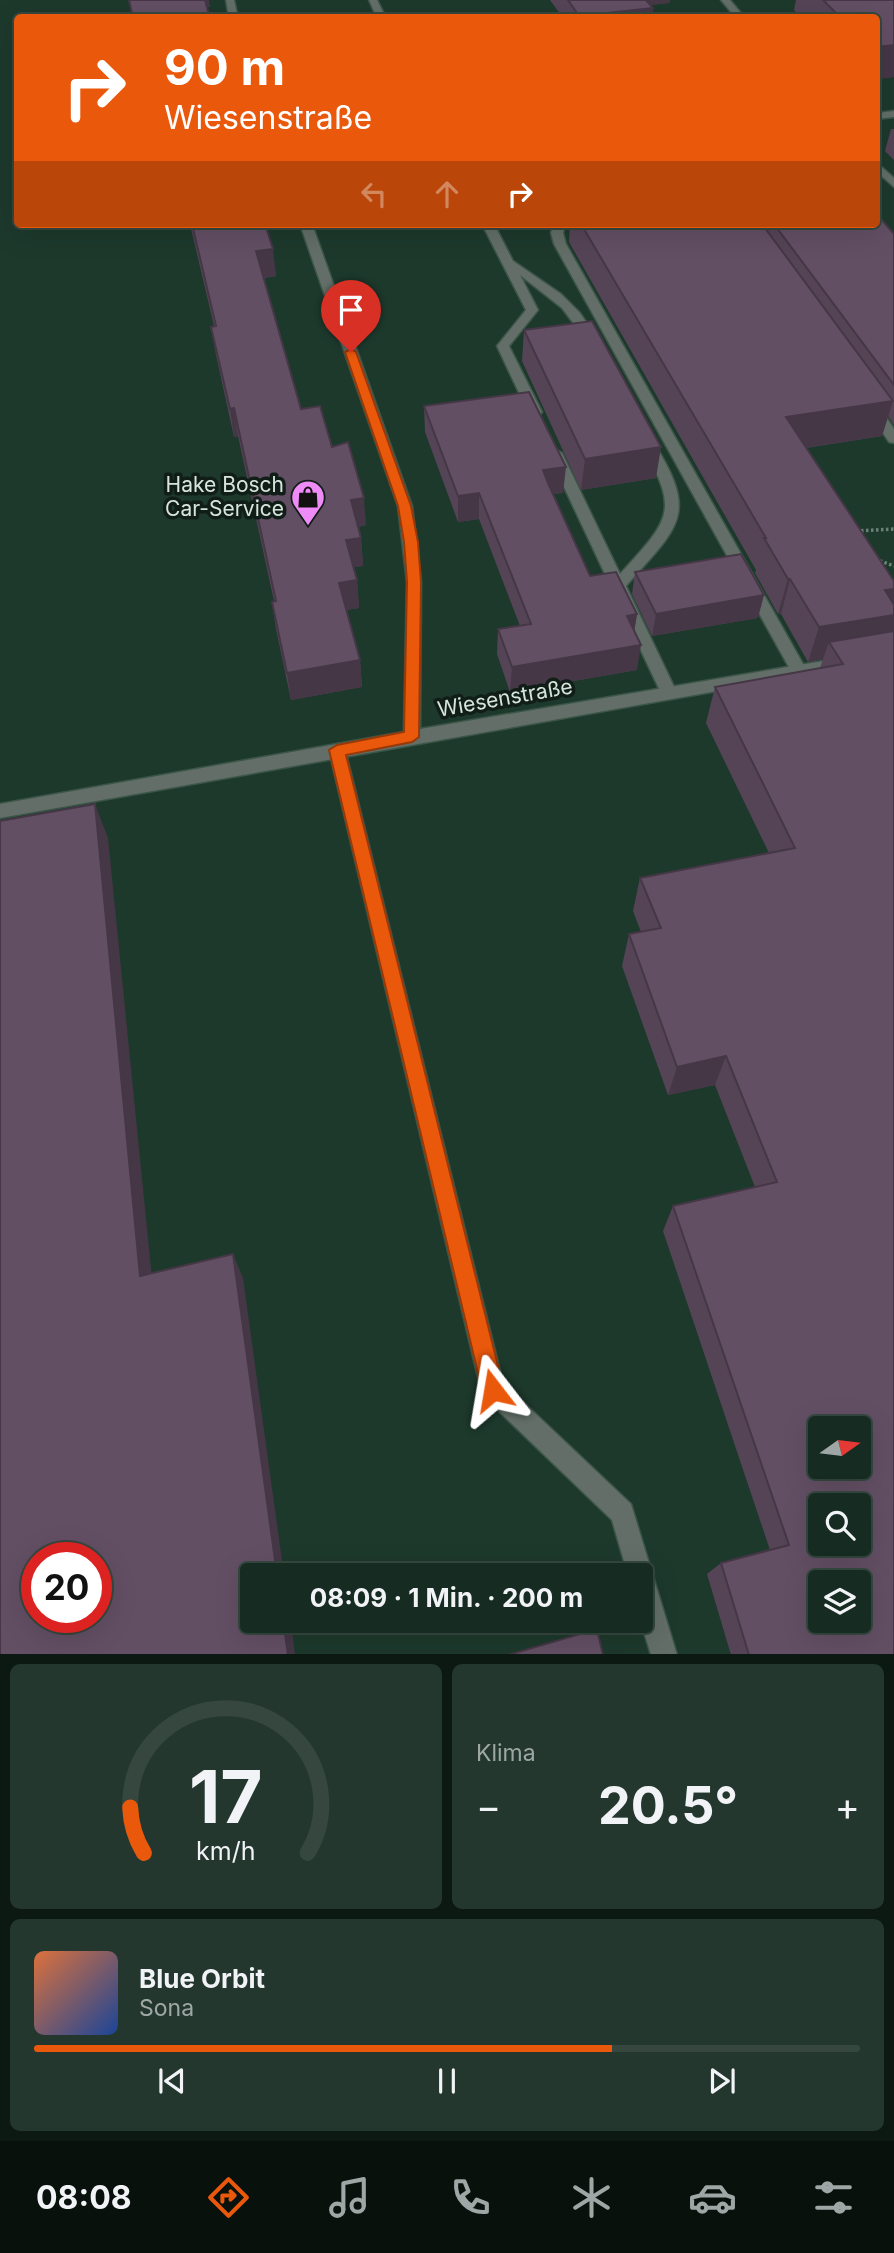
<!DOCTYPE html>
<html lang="de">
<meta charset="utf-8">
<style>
body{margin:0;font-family:Inter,sans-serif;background:#23372e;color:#f1f3f6;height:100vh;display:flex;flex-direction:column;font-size:26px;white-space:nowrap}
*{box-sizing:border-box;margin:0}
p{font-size:23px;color:#9ea7a5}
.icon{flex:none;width:38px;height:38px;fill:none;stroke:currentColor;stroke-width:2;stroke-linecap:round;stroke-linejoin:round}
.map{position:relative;height:1654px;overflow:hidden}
.panel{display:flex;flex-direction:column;gap:10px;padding:10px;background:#0c1812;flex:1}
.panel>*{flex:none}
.guide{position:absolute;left:14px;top:14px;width:866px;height:214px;border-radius:7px;box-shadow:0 7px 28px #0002,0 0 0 2px #35473f;background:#ea580c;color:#fff;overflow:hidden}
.needle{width:46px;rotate:76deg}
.buttons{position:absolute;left:808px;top:1416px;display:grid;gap:14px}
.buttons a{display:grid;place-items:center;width:63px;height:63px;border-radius:7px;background:#162b21;box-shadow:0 7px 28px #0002,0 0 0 2px #35473f;font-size:35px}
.speed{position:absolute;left:21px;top:1542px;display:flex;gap:14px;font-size:35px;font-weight:700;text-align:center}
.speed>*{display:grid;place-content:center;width:91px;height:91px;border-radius:50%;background:#162b21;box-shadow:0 7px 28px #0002,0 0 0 2px #35473f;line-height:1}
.speed .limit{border:10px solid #d22;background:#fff;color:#111}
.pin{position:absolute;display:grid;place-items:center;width:60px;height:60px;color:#fff;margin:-72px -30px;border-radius:50% 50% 50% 0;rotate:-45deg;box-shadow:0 0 7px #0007}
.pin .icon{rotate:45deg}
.me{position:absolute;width:77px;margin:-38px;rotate:346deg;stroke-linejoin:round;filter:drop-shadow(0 0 5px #0008)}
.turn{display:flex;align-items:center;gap:24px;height:147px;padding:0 35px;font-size:32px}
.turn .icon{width:91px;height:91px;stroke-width:2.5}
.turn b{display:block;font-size:49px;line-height:60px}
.lanes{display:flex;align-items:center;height:66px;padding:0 35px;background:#0003;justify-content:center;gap:35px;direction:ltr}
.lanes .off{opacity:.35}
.big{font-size:52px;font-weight:700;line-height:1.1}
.panel .card{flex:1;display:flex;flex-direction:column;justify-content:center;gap:10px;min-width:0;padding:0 24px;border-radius:10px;background:#23372e}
.panel .dial{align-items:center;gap:0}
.dial svg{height:182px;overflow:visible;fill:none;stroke:#35473f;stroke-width:7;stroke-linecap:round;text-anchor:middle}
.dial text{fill:#f1f3f6;stroke:none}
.song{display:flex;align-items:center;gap:21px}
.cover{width:84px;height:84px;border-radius:10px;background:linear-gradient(135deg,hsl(20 70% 55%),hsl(220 70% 35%))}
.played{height:7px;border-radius:4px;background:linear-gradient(90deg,#ea580c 70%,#35473f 70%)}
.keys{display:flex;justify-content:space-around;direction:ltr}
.heat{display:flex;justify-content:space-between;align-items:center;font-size:38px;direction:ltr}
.panel .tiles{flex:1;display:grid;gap:10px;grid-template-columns:1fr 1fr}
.card:last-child{grid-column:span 2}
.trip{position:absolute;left:240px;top:1563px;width:413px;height:70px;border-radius:7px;background:#162b21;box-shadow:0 7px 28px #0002,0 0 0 2px #35473f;font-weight:700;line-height:70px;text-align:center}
.tab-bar{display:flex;height:112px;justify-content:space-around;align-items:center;background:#09110d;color:#9ea7a5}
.tab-bar .icon{width:49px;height:49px}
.tab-bar .selected{color:#ea580c}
.tab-bar b{font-size:32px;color:#f1f3f6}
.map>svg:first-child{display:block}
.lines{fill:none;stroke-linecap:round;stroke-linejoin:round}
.service-casing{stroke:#3b5548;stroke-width:3}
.minor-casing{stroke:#3b5548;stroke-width:3}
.path{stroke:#6b8176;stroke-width:3.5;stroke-dasharray:2.5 2.5;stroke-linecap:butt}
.service{fill:#626e67;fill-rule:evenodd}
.minor{fill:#626e67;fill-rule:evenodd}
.wall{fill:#554456}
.shaded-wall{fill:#453746}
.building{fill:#634f64;stroke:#453746;stroke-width:2;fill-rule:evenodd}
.route{fill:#ea580c;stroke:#983908;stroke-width:2}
.labels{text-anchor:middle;stroke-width:7;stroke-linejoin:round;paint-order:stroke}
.poi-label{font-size:21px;fill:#d6e6dd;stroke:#111d17;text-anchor:end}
.street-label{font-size:21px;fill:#d6e6dd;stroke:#111d17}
</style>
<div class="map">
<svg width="894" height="1655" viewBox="0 0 894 1655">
<rect width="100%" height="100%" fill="#1d392c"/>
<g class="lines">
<!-- service casing -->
<g class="service-casing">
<path id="service" d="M369,0h8l9,18h-9z
M894,111v6l-17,2v-6z
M482,224h12l19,37 48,33 19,19 19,28 -6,4 -4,-1 -27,-36 -42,-33 18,35 -29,36 33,66 -2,3h-10l-2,-3 -31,-66 29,-36z
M553,224h12l-2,9 3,11 241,427 -2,4h-12l-2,-4 -237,-427 -3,-11z
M873,404l5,1 16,24v14l-5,-1 -23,-34z
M647,439l5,1c48,75 27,86 -26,146l51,107 -8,6 -8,-6 -113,-240 7,-4 7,4 58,121c51,-56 60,-63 20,-131z
M337,744l8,6 158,633 128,121 46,151h-26l-11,-36v-44h-12l-16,-55 -127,-122 -4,-8 -152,-640z"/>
</g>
<!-- minor casing -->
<g class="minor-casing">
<path id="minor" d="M226,0h8l4,18h-9z
M721,0h9l15,18h-9z
M877,163l17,15v9l-17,-15z
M300,224h12l100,282 9,76 -1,147 421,-71 6,2 2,4 -2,4 -847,150v-14l404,-72 3,-150 -9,-76z"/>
</g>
<!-- path -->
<path class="path" d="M856,531l38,-2
M875,559l19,7"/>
<!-- service -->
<use href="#service" class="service"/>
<!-- minor -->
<use href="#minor" class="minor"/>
</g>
<!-- wall -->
<path class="wall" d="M550,0h120l-1,3 -19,2 3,3 -1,10h-89z
M796,0h98v77l-17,2v-61h-75l-8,-8z
M891,129h3v31l-9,-9z
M190,224h75l11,52 -12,2 37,131 31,38 34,78 -8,2 3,11 2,28 -9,1 3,13 2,28 -13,2 14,50 2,27 -71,13 -15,-71 -4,-27 2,-1 -36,-165 -4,1 -18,-82 -5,-28 3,-1z
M570,224h307l17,10v191l-6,-9 -6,20 -76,12 88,133v18l-1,4 1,2v1050h-163l-24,-81 14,-11 49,-13 -107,-319 10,-25 82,-19 -40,-102 -47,10 -46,-129 7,-32 12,-2 -8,-21 7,-33 129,-25 -63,-130 9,-36 105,-19 3,-9 -15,3 -27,-48h-3l-23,-41 1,-3 -187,-328z
M524,330l132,148 -75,12 -59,-129z
M424,406l139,87 -10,1 37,82 47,38 -3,17 3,39 -127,22 -13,-38 1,-25 22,-3 -41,-107 -21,3 -33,-90z
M635,572l123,46 -106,18 -20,-42z"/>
<!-- shaded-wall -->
<path class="shaded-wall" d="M202,0h7l1,7h-7z
M632,0h38l-1,3 -38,4z
M653,8l-1,10h-73v-2z
M894,45v32l-17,2v-32z
M273,249l3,27 -16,2 -4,-27z
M893,401l-11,35 -105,16 9,-35z
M234,408l4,28 -4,1 -4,-28z
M661,447l-5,31 -75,12 4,-31z
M566,467l-3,26 -22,3 2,-26z
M479,493v26l-21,3v-26z
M364,498l2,27 -13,3 -2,-28z
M361,538l2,28 -15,2 -2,-28z
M788,579h2l-9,35h-3z
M357,580l2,28 -18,3 -2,-28z
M894,589v10l-6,17 6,-1v14l-7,20 -58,-7 -6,17 -15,3 11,-35 66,-37z
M764,595l-6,23 -106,18 4,-22z
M637,614l-4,26 -6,-24z
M641,645l-4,25 -127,22 2,-25z
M360,660l2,27 -71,13 -4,-27z
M95,804l13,34 46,461 -14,-23z
M726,1056l-11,29 -47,10 9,-28z
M233,1254l10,24 41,297h-7z
M283,1620h8l4,35h-7z"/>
<!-- building -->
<path class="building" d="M129,0h76l5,18h-77z
M568,0h78l7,8 -74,8z
M823,0h71v45l-17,2v-29h-36z
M877,214l17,20v151l-120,-161h103z
M192,224h73l8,25 -17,2 45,158 19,-3 12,41 16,-5 16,56 -13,2 10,38 -15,2 11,40 -18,3 21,77 -73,13 -15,-71 4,-1 -42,-193 -4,1 -19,-82 5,-1z
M581,224h181l131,177 -107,16 108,164v8l-9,1 9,15v10l-75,12 -29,-48h-2l-24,-41h2z
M592,321l69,126 -76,12 -61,-129z
M529,392l37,75 -23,3 5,13 42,93 26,-4 21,42 -10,2 14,29 -129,22 -14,-38 33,-5 -52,-131 -21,3 -34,-90z
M741,554l23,41 -108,19 -21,-42z
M894,631v1024h-145l-28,-92 68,-18 -116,-339 104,-24 -51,-126 -49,11 -48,-133 32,-6 -21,-50 155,-30 -80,-161 128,-23 -14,-22zM821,1428h38v38h-38zM821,1505h38v39h-38zM821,1582h38v38h-38z
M95,804l45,472 93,-22 44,321h-25v45h31l5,35h-288v-834zM37,1558h59v59h-59z
M597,1629l6,26h-95z"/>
<!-- route -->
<path class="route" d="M351,349l5,3 55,154 7,36 3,40 -2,155 -7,5 -66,13 158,635 -4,8 -7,3 -8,-3 -3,-8 -153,-640 8,-5 67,-13 3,-150 -3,-40 -6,-36 -53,-154z"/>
<!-- icons -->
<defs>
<g id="shop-pin" transform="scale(1.75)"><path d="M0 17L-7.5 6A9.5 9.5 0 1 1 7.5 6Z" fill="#ef8bf7" stroke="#111d17"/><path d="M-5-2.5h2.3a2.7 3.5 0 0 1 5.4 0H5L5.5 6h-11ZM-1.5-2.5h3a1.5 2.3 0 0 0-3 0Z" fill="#111"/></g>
</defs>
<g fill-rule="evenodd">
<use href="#shop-pin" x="308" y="497"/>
</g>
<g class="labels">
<!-- poi labels -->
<g class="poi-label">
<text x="284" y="492">Hake Bosch<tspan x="284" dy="24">Car-Service</tspan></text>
</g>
<!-- street labels -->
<g class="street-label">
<text transform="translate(505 698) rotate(-10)" y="7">Wiesenstraße</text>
</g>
</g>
</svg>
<div class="buttons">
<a><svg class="needle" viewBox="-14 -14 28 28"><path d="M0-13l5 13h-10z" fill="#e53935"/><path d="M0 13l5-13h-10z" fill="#9ea7a5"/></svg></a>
<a><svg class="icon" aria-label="search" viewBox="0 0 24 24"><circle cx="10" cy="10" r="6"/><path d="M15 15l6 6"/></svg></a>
<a><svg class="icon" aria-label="layers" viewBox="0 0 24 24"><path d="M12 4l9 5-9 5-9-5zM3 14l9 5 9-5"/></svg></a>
</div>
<div class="speed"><div class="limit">20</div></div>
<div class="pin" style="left:351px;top:352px;background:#d93025"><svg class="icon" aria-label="arrive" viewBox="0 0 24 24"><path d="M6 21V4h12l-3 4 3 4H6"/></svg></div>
<svg class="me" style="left:493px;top:1390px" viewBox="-20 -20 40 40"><path d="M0-17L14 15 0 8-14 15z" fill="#ea580c" stroke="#fff" stroke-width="4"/></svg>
<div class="trip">08:09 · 1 Min. · 200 m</div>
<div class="guide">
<div class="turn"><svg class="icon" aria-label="right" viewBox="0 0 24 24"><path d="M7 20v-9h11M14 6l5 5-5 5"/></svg><div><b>90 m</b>Wiesenstraße</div></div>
<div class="lanes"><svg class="icon off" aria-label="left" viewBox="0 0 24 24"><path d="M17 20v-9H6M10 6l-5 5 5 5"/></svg><svg class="icon off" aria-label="ahead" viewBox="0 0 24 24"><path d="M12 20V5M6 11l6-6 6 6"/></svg><svg class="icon" aria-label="right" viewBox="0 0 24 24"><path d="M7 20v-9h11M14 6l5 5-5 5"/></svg></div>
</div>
</div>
<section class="panel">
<div class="tiles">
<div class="card dial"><svg viewBox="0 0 100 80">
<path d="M14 69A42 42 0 1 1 86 69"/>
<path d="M14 69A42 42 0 0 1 8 49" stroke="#ea580c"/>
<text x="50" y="56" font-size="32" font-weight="700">17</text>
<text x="50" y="72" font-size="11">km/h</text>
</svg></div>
<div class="card"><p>Klima</p>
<div class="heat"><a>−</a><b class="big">20.5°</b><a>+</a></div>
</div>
<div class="card">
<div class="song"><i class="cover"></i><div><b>Blue Orbit</b><p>Sona</p></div></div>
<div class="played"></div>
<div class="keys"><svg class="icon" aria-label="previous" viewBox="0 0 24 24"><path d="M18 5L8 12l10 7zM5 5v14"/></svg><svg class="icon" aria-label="pause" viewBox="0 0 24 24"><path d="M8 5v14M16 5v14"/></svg><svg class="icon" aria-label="next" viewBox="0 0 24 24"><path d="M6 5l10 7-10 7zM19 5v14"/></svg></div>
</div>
</div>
</section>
<nav class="tab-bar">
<b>08:08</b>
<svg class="icon selected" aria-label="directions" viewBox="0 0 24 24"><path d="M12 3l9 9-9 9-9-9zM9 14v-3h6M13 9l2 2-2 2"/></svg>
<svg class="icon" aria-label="music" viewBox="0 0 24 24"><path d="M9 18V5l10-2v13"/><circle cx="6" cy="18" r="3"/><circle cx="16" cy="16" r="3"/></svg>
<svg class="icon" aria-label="phone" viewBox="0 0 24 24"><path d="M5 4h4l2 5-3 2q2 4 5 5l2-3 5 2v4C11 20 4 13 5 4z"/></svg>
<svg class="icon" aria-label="climate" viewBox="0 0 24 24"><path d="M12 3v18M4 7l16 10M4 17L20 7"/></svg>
<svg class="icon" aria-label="car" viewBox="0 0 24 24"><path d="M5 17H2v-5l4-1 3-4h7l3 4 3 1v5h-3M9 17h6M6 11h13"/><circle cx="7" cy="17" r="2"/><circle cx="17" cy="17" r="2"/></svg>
<svg class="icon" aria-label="filters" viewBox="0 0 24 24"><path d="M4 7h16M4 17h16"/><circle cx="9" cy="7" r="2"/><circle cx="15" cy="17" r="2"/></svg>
</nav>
